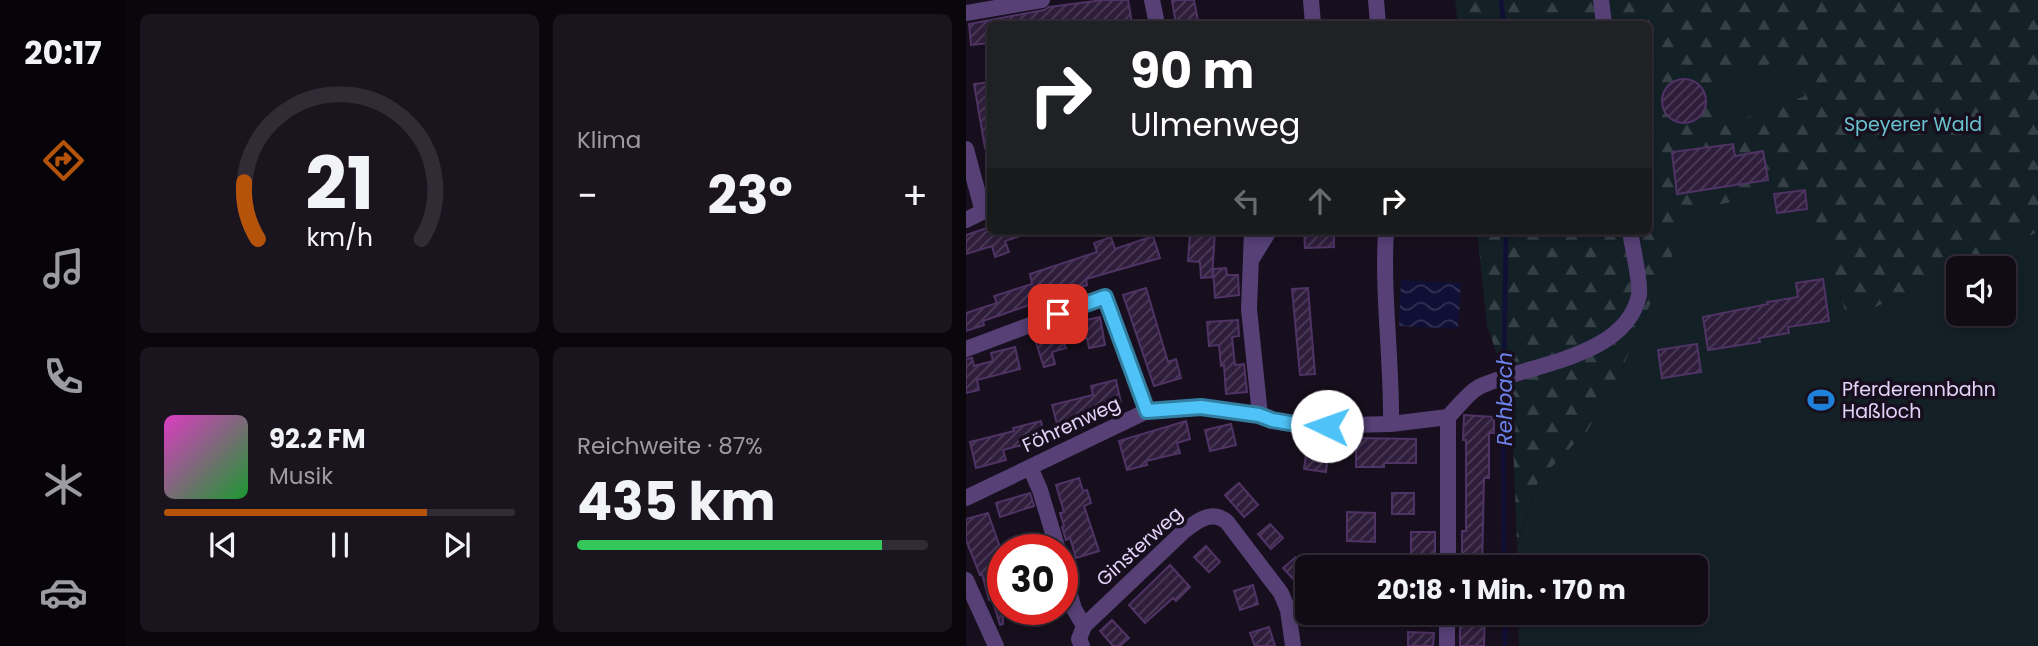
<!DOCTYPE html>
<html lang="de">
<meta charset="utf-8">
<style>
body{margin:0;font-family:Poppins,sans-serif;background:#1a141f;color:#f1f3f6;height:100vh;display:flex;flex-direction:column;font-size:26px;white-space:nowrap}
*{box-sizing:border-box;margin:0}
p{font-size:23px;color:#9c9ba1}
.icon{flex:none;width:38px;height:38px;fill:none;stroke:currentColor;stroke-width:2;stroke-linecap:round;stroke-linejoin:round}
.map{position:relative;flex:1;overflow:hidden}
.side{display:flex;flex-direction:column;gap:14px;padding:14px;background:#09060c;width:840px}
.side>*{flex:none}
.top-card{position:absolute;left:21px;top:21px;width:665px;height:214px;border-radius:10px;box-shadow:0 4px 10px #0003,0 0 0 2px #302b35;background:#202124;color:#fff;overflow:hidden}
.tools{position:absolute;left:980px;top:256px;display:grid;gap:14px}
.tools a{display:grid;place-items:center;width:70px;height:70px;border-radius:10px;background:#110b16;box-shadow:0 4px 10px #0003,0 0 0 2px #302b35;font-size:35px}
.speed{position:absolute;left:21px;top:534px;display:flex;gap:14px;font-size:35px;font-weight:700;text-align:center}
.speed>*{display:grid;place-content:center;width:91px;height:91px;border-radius:50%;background:#110b16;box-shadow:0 4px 10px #0003,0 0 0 2px #302b35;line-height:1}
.speed .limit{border:10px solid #d22;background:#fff;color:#111}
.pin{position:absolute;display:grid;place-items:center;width:60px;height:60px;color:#fff;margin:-30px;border-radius:14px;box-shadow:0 4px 10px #0006}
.me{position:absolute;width:77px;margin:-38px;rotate:273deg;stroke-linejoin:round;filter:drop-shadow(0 0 5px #0008)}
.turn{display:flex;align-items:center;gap:24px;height:147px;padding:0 28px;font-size:32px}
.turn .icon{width:91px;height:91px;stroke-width:2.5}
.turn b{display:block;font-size:49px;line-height:60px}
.lanes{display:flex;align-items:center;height:66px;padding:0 28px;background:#0003;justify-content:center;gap:35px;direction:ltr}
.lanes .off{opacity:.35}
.big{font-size:52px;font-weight:700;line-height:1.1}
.side .tile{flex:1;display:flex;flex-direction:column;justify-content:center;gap:10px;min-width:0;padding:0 24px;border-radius:10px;background:#1a141f}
.side .dial{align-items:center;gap:0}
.dial svg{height:182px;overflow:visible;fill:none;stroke:#302b35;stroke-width:7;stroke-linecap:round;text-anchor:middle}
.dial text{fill:#f1f3f6;stroke:none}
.song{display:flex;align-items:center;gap:21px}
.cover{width:84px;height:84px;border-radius:10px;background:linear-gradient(135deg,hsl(310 70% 55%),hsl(130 70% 35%))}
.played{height:7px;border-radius:4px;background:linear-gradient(90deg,#b45309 75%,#302b35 75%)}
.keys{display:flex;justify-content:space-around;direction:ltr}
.heat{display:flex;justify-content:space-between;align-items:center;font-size:38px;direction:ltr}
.charge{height:10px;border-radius:5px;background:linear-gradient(90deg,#34c759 87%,#302b35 0)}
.side .tiles{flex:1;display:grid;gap:14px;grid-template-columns:repeat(2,1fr)}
.trip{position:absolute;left:329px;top:555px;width:413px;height:70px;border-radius:10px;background:#110b16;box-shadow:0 4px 10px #0003,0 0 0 2px #302b35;font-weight:700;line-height:70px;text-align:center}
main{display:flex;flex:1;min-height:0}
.tabs{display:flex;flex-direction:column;width:126px;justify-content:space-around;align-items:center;background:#070409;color:#9c9ba1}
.tabs .icon{width:49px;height:49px}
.tabs .current{color:#b45309}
.tabs b{font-size:32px;color:#f1f3f6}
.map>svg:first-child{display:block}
.forest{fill:url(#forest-firs)}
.pitch{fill:#132026}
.water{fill:url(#water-waves)}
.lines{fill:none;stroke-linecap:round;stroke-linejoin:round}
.stream{stroke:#100f36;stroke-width:4.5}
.building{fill:url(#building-hatch);stroke:#4f3365;stroke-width:2}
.minor{stroke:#564076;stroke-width:16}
.route-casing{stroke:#337fa1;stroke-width:18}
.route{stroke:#4fc3f7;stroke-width:12}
.labels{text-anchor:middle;stroke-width:7;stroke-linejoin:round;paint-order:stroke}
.park-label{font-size:19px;fill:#68c2ce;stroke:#170f1d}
.poi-label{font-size:19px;fill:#e5d2f9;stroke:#170f1d;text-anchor:start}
.street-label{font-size:19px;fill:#e5d2f9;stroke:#170f1d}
.water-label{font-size:21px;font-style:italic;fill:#6d82eb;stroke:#170f1d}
</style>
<main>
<nav class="tabs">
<b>20:17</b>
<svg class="icon current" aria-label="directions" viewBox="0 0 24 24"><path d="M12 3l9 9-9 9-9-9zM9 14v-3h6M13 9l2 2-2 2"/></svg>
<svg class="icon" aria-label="music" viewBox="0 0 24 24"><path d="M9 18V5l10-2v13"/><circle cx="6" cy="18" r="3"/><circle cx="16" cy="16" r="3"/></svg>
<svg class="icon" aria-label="phone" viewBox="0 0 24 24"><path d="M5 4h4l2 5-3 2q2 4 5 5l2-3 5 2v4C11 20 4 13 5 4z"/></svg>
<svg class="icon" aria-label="climate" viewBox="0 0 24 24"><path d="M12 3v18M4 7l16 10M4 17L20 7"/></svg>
<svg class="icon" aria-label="car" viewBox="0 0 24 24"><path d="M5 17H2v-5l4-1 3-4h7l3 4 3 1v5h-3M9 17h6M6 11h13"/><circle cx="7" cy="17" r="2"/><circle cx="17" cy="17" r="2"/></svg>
</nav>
<section class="side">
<div class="tiles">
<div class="tile dial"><svg viewBox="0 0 100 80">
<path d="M14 69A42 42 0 1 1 86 69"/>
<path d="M14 69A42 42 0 0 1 8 44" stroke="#b45309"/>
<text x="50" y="56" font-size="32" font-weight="700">21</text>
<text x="50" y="72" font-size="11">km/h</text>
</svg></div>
<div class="tile"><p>Klima</p>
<div class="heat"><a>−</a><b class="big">23°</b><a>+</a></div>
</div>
<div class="tile">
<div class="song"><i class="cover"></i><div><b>92.2 FM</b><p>Musik</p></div></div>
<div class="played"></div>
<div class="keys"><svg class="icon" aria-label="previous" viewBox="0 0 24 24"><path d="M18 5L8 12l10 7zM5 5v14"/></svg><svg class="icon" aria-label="pause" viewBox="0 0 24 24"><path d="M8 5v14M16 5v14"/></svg><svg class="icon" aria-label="next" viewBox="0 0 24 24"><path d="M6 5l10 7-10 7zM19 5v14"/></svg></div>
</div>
<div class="tile"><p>Reichweite · 87%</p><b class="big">435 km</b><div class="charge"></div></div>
</div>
</section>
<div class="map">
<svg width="1072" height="646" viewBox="0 0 1072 646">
<defs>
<pattern id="forest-firs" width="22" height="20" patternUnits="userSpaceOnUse" patternTransform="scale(1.75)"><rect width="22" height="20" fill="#132026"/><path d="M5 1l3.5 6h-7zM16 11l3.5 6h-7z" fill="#354046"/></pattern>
<pattern id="water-waves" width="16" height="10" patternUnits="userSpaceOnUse" patternTransform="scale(1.75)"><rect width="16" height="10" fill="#100f36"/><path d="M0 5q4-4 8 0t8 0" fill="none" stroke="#333154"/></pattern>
<pattern id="building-hatch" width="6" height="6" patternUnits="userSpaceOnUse" patternTransform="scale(1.75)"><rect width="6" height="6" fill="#2f1d3c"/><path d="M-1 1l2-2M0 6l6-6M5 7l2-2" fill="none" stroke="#4d3d59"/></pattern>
</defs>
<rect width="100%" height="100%" fill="#170f1d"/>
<!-- forest -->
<path class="forest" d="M489,0h583v232l-190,88 -44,-134 -183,185 -33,59 -49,50 -22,64 -6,-151 -24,-67 -10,-95h171v-207h-190z"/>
<!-- pitch -->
<path class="pitch" d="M825,57l14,39 -79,29 -14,-41z
M838,186l44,134 110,-51v44h46v-45h-43l77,-36v414h-519l-1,-33 178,-1v-45h-178l-1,-22 22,-65 49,-50 33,-59 36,-83 37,-78z"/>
<!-- water -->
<path class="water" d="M435,280l60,3 -3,46 -59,-3z"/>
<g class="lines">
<!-- stream -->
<path class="stream" d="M535,0l3,24
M538,374l2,-143
M537,382l1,185
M539,612v34"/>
</g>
<!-- building -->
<path class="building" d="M137,0h25l4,23 -141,1 -1,-2v21l-19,2 -2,-21 75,-14 5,-3z
M213,0h15l4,21 -22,3 -4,-23z
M696 101a22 22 0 1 1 44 0a22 22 0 1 1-44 0Z
M24,82v65l-5,1 -11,-64z
M767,144l2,12 28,-5 5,29 -91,14 -5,-42z
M839,190l2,19 -30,4 -3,-19z
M24,227v4h38l1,2 -24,8 4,11 -14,5 -3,-11 -26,8v-19z
M231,231l18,1 -3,45 -11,1 -1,-16 -12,-1 2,-28 7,1z
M338,231h30v16l-29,1z
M187,236l7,22 -74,21 1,6 -104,36 1,4 -18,6v-18l31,-10 -3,-7 38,-12 -2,-10 67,-22 -3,-9 17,-6 4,12z
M260,268l1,7h11l1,20 -24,3 -2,-29z
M857,279l6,42 -41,6 1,6 -30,5 1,4 -52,8 -5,-33 65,-13 -1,-2 31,-5 -2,-14z
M180,288l22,74 8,-3 5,19 -27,8 -31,-91z
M342,288l7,86 -15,1 -8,-86z
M134,317l5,28 -16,3 -2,-10 -23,5 2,5 -14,4 3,12 -11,3 -10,-30 38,-12v-2z
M272,320l1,16 -7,1 3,28 9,-1 3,28 -21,2 -2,-29 -3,1 -2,-21 -10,1 -2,-24z
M731,344l4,28 -39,6 -4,-28z
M49,347l5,22 -43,11 2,10 -13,3v-34l6,-1 2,8 19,-5 -2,-8z
M150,380l5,23 -38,9 2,9 -27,7 -6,-23 41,-10 -2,-9z
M498,415l30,2v16h-5v45h-5l-2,89h-17l-1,-12h-2v-24h4v-91h-3z
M75,421l4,18 -42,11 3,10 -30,8 -6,-26 44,-11 -1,-3z
M220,421l4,18 -13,4 3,10 -34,8 1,4 -20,5 -8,-29z
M265,424l5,21 -26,6 -5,-21z
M390,438l60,1v24h-32v4h-28z
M342,440l21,3 -3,29 -22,-3z
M113,478l4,13 4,-1 4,13 -7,3 15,45 -23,7 -6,-20 -4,2 -4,-13 2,-1 -4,-13 4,-1 -8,-27z
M273,483l19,22 -14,12 -19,-22z
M64,493l4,13 -34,11 -4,-14z
M426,493h22v21h-22z
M381,512l28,1v29l-28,-1z
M22,513l15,43v68l-3,1 -8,-26 -3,1 -7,-26 -2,1 -14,-35v-21z
M304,524l13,14 -12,11 -13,-15z
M445,532h24v30h-24z
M240,546l14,16 -11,10 -15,-15z
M330,557l11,14 -11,11 -13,-14z
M204,565l20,22 -14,14 -3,-3 -28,25 -16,-18z
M287,585l5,19 -18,6 -6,-19z
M494,612h25l-1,34h-24z
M146,620l17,18 -9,8h-7l-13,-15z
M303,627l6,19h-20l-5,-13z
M442,632l26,1 -1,13h-25z"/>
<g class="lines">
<!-- minor -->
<path class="minor" d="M186,0l5,24
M345,0l2,24
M410,0l2,24
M635,0l3,24
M0,13l76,-13
M0,149l17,63
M0,220l24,-12
M286,231l-3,78 11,106
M420,231c-4,64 6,129 5,193
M287,257l16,-26
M0,349l139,-52 42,114
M64,467l10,23 18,60
M0,498l181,-87 54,-4 59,8 12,5 34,6 85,-2 57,-7
M96,565l12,44 10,17
M482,567v-150c9,-9 20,-24 31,-30 47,-23 147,-28 160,-92 2,-12 -7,-50 -9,-64
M0,580l30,66
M116,646l-3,-7 5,-13 100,-95c13,-10 28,-22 43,-9l54,71 7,17 5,36
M481,646v-34"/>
</g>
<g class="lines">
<!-- route casing -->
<g class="route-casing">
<path id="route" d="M92,314l47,-17 42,114 54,-4 58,8 13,5 35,6h20"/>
</g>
<!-- route -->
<use href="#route" class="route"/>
</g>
<!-- icons -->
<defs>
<g id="stadium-bare" transform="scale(2.1)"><path d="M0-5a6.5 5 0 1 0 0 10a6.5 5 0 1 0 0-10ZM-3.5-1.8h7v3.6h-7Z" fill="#1e80d8" stroke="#170f1d" stroke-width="2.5" paint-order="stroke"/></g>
</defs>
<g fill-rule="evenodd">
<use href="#stadium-bare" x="855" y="400"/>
</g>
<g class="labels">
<!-- park labels -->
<g class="park-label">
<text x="947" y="131">Speyerer Wald</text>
</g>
<!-- poi labels -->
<g class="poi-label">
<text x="876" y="396">Pferderennbahn<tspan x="876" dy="22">Haßloch</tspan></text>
</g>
<!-- street labels -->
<g class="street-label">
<text transform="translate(105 424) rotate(-25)" y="7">Föhrenweg</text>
<text transform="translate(173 546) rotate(-42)" y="7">Ginsterweg</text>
</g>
<!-- water labels -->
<g class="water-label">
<text transform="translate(539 399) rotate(-90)" y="7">Rehbach</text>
</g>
</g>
</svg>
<div class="tools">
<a><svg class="icon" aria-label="sound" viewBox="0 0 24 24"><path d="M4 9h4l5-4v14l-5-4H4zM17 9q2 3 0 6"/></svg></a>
</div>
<div class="speed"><div class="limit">30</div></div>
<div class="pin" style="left:92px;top:314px;background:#d93025"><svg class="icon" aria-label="arrive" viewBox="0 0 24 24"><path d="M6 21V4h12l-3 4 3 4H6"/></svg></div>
<svg class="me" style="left:361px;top:426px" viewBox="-20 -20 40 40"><circle r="19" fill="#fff"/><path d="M0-13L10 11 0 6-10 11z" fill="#4fc3f7"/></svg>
<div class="trip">20:18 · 1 Min. · 170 m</div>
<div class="top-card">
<div class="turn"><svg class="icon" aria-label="right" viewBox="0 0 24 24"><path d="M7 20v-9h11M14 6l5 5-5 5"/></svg><div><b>90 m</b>Ulmenweg</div></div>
<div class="lanes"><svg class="icon off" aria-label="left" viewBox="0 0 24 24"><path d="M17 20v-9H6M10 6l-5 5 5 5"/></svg><svg class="icon off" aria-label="ahead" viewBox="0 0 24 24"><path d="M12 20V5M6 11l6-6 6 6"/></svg><svg class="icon" aria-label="right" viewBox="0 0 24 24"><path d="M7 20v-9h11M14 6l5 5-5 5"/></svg></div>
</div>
</div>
</main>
